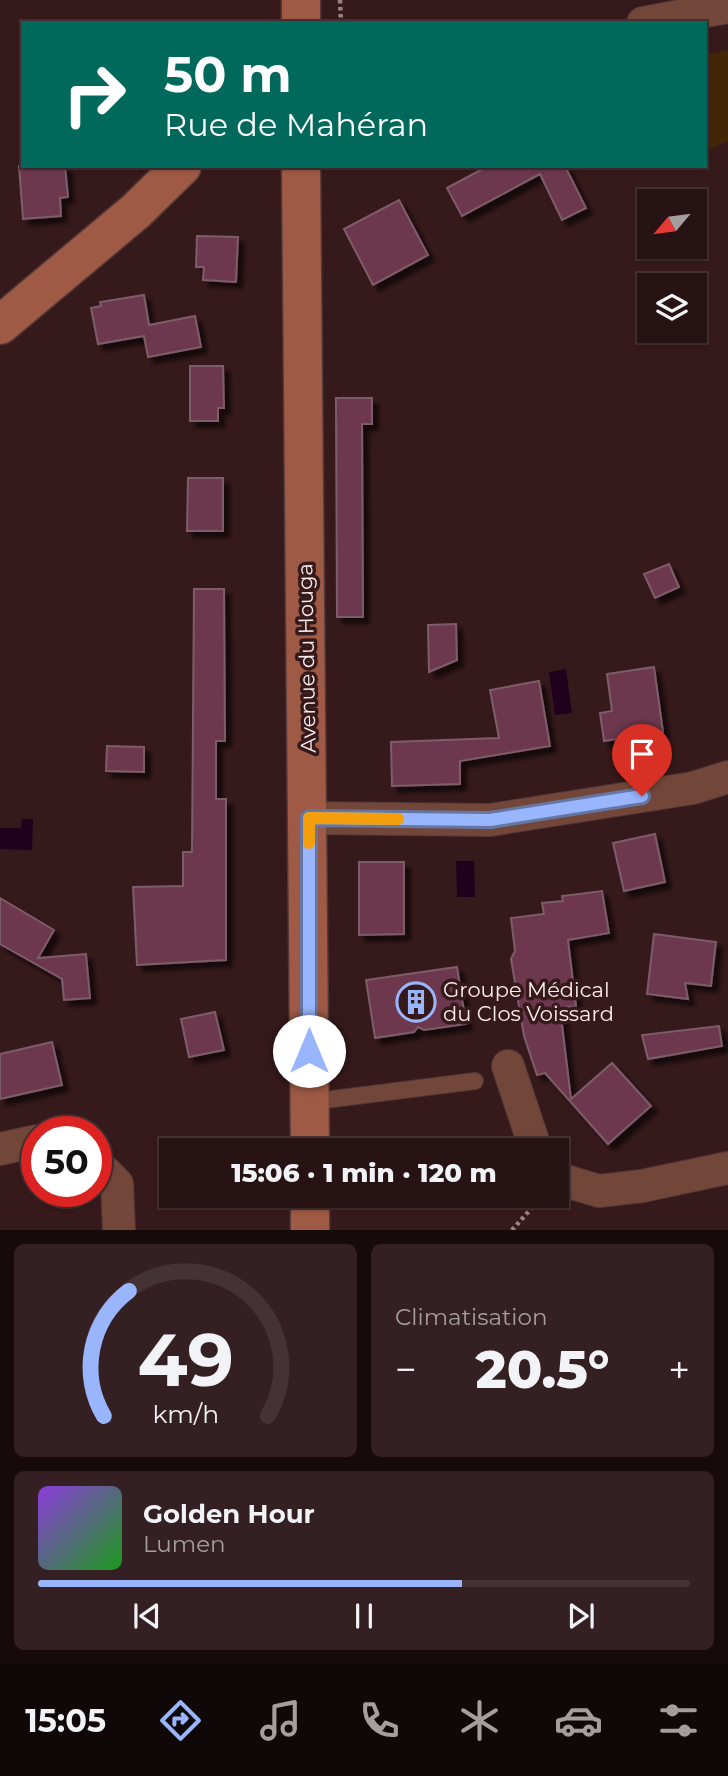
<!DOCTYPE html>
<html lang="fr">
<meta charset="utf-8">
<style>
body{margin:0;font-family:Montserrat,sans-serif;background:#342022;color:#f1f3f6;height:100vh;display:flex;flex-direction:column;font-size:26px;white-space:nowrap}
*{box-sizing:border-box;margin:0}
p{font-size:23px;color:#a59ea0}
.icon{flex:none;width:38px;height:38px;fill:none;stroke:currentColor;stroke-width:2;stroke-linecap:round;stroke-linejoin:round}
.map{position:relative;height:1230px;overflow:hidden}
.panel{display:flex;flex-direction:column;gap:14px;padding:14px;background:#160a0b;flex:1}
.panel>*{flex:none}
.top-card{position:absolute;left:21px;top:21px;width:686px;height:147px;border-radius:0px;box-shadow:0 2px 5px #0004,0 0 0 2px #443234;background:#00695c;color:#fff;overflow:hidden}
.needle{width:46px;rotate:241deg}
.fabs{position:absolute;left:637px;top:189px;display:grid;gap:14px}
.fabs a{display:grid;place-items:center;width:70px;height:70px;border-radius:0px;background:#281314;box-shadow:0 2px 5px #0004,0 0 0 2px #443234;font-size:35px}
.speed{position:absolute;left:21px;top:1116px;display:flex;gap:14px;font-size:35px;font-weight:700;text-align:center}
.speed>*{display:grid;place-content:center;width:91px;height:91px;border-radius:50%;background:#281314;box-shadow:0 2px 5px #0004,0 0 0 2px #443234;line-height:1}
.speed .limit{border:10px solid #d22;background:#fff;color:#111}
.pin{position:absolute;display:grid;place-items:center;width:60px;height:60px;color:#fff;margin:-72px -30px;border-radius:50% 50% 50% 0;rotate:-45deg;box-shadow:0 0 7px #0007}
.pin .icon{rotate:45deg}
.me{position:absolute;width:77px;margin:-38px;rotate:0deg;stroke-linejoin:round;filter:drop-shadow(0 0 5px #0008)}
.turn{display:flex;align-items:center;gap:24px;height:147px;padding:0 28px;font-size:32px}
.turn .icon{width:91px;height:91px;stroke-width:2.5}
.turn b{display:block;font-size:49px;line-height:60px}
.big{font-size:52px;font-weight:800;line-height:1.1}
.panel .card{flex:1;display:flex;flex-direction:column;justify-content:center;gap:10px;min-width:0;padding:0 24px;border-radius:10px;background:#342022}
.panel .dial{align-items:center;gap:0}
.dial svg{height:182px;overflow:visible;fill:none;stroke:#443234;stroke-width:7;stroke-linecap:round;text-anchor:middle}
.dial text{fill:#f1f3f6;stroke:none}
.song{display:flex;align-items:center;gap:21px}
.cover{width:84px;height:84px;border-radius:10px;background:linear-gradient(135deg,hsl(270 70% 55%),hsl(120 70% 35%))}
.played{height:7px;border-radius:4px;background:linear-gradient(90deg,#98b5fd 65%,#443234 65%)}
.keys{display:flex;justify-content:space-around;direction:ltr}
.heat{display:flex;justify-content:space-between;align-items:center;font-size:38px;direction:ltr}
.panel .tiles{flex:1;display:grid;gap:14px;grid-template-columns:1fr 1fr}
.card:last-child{grid-column:span 2}
.trip{position:absolute;left:159px;top:1138px;width:410px;height:70px;border-radius:0px;background:#281314;box-shadow:0 2px 5px #0004,0 0 0 2px #443234;font-weight:800;line-height:70px;text-align:center}
.tab-bar{display:flex;height:112px;justify-content:space-around;align-items:center;background:#100808;color:#a59ea0}
.tab-bar .icon{width:49px;height:49px}
.tab-bar .active{color:#98b5fd}
.tab-bar b{font-size:32px;color:#f1f3f6}
.map>svg:first-child{display:block}
.green{fill:#432507}
.water{fill:#21001d}
.building{fill:#6d384e;stroke:#7d5d69;stroke-width:2;filter:url(#shadow)}
.lines{fill:none;stroke-linecap:round;stroke-linejoin:round}
.lane-casing{stroke:#523738;stroke-width:18}
.street-casing{stroke:#523738;stroke-width:34}
.secondary-casing{stroke:#523738;stroke-width:41}
.path{stroke:#9a8485;stroke-width:4.5;stroke-dasharray:3.5 3.5;stroke-linecap:butt}
.lane{stroke:#724739;stroke-width:16}
.street{stroke:#724739;stroke-width:32}
.secondary{stroke:#9e5a44;stroke-width:38}
.route-casing{stroke:#6376a4;stroke-width:18}
.route{stroke:#98b5fd;stroke-width:12}
.slow{stroke:#f59e0b;stroke-width:12}
.labels{text-anchor:middle;stroke-width:7;stroke-linejoin:round;paint-order:stroke}
.street-label{font-size:21px;fill:#fcecec;stroke:#36191b}
.poi-label{font-size:21px;fill:#fcecec;stroke:#36191b;text-anchor:start}
</style>
<div class="map">
<svg width="728" height="1230" viewBox="0 0 728 1230">
<defs>
<filter id="shadow"><feDropShadow dx="6" dy="6" stdDeviation="2" flood-color="#0009"/></filter>
</defs>
<rect width="100%" height="100%" fill="#36191b"/>
<!-- green -->
<path class="green" d="M728,50v91l-23,11v-97z"/>
<!-- water -->
<path class="water" d="M566,669l6,44 -17,2 -6,-43z
M22,819h11l-1,31 -32,-1v-21h21z
M456,861h18l1,36h-18z"/>
<!-- building -->
<path class="building" d="M19,166h46l3,31 -8,1 1,18 -38,3z
M488,166h77l21,42 -24,12 -22,-46 -78,42 -15,-28z
M399,200l29,55 -55,30 -29,-56z
M197,236l41,1 -2,45 -33,-2 1,-13h-8z
M144,295l5,30 46,-9 6,31 -53,10 -4,-21 -46,8 -7,-36 10,-2 -1,-4z
M190,366h33l1,42h-6v13h-28z
M336,398h36v26h-10l1,193h-26z
M188,478h35v53h-36z
M669,564l10,23 -24,11 -11,-24z
M194,589h30l1,152h-9v58h10v161l-89,5 -4,-78 50,-1v-34h9z
M456,624l1,36 -28,12 -1,-47z
M654,667l9,65 -59,9 -4,-28 12,-2 -5,-37z
M539,681l11,65 -90,15v23l-68,2 -1,-44 108,-4 -9,-48z
M107,746l37,1v25l-38,-1z
M655,834l10,48 -41,9 -11,-48z
M359,862h45v72l-45,1z
M602,891l7,42 -41,7 8,66 -16,2 11,91 41,-36 39,43 -43,38 -63,-71 -8,2 -13,-39 -13,-77 4,-8 -4,-33 33,-4 -2,-11 21,-2 -1,-5z
M0,898l54,32 -16,28 48,-4 4,44 -26,2 -2,-21 -62,-35z
M654,934l62,8 -5,44 -26,-3 3,16 -41,-5z
M457,967l9,57 -42,6 -6,-3 -4,5 -39,6 -9,-58z
M215,1012l9,38 -35,7 -8,-38z
M719,1026l3,20 -74,13 -6,-24z
M52,1042l10,43 -62,14v-45z"/>
<g class="lines">
<!-- lane casing -->
<g class="lane-casing">
<path id="lane" d="M309,1102l166,-21"/>
</g>
<!-- street casing -->
<g class="street-casing">
<path id="street" d="M643,23l85,-16
M309,818l181,2 203,-32 35,-11
M508,1066l28,84
M0,1149l37,-8
M96,1163l21,21 2,46
M556,1178l43,13 43,-5 86,-18"/>
</g>
<!-- secondary casing -->
<g class="secondary-casing">
<path id="secondary" d="M301,0v23
M301,166l9,984
M0,325l136,-114 46,-45
M310,1195v35"/>
</g>
<!-- path -->
<path class="path" d="M340,0l1,23
M512,1230l26,-29"/>
<!-- lane -->
<use href="#lane" class="lane"/>
<!-- street -->
<use href="#street" class="street"/>
<!-- secondary -->
<use href="#secondary" class="secondary"/>
</g>
<g class="lines">
<!-- route casing -->
<g class="route-casing">
<path id="route" d="M309,1051v-233l181,2 152,-24"/>
</g>
<!-- route -->
<use href="#route" class="route"/>
<!-- slow -->
<path class="slow" d="M309,843v-25l89,1"/>
</g>
<!-- icons -->
<defs>
<g id="building-ring" transform="scale(2.0125)"><circle r="9.5" fill="#36191b" stroke="#98b5fd" stroke-width="1.5"/><path d="M-4-6H4V6H1V3H-1V6H-4ZM-2.5-4.3h1.7v1.8h-1.7ZM.8-4.3h1.7v1.8H.8ZM-2.5-1h1.7V.8h-1.7ZM.8-1h1.7V.8H.8Z" fill="#98b5fd"/></g>
</defs>
<g fill-rule="evenodd">
<use href="#building-ring" x="416" y="1002"/>
</g>
<g class="labels">
<!-- street labels -->
<g class="street-label">
<text transform="translate(307 658) rotate(-91)" y="7">Avenue du Houga</text>
</g>
<!-- poi labels -->
<g class="poi-label">
<text x="443" y="997">Groupe Médical<tspan x="443" dy="24">du Clos Voissard</tspan></text>
</g>
</g>
</svg>
<div class="fabs">
<a><svg class="needle" viewBox="-14 -14 28 28"><path d="M0-13l5 13h-10z" fill="#e53935"/><path d="M0 13l5-13h-10z" fill="#a59ea0"/></svg></a>
<a><svg class="icon" aria-label="layers" viewBox="0 0 24 24"><path d="M12 4l9 5-9 5-9-5zM3 14l9 5 9-5"/></svg></a>
</div>
<div class="speed"><div class="limit">50</div></div>
<div class="pin" style="left:642px;top:796px;background:#d93025"><svg class="icon" aria-label="arrive" viewBox="0 0 24 24"><path d="M6 21V4h12l-3 4 3 4H6"/></svg></div>
<svg class="me" style="left:309px;top:1051px" viewBox="-20 -20 40 40"><circle r="19" fill="#fff"/><path d="M0-13L10 11 0 6-10 11z" fill="#98b5fd"/></svg>
<div class="trip">15:06 · 1 min · 120 m</div>
<div class="top-card">
<div class="turn"><svg class="icon" aria-label="right" viewBox="0 0 24 24"><path d="M7 20v-9h11M14 6l5 5-5 5"/></svg><div><b>50 m</b>Rue de Mahéran</div></div>
</div>
</div>
<section class="panel">
<div class="tiles">
<div class="card dial"><svg viewBox="0 0 100 80">
<path d="M14 69A42 42 0 1 1 86 69"/>
<path d="M14 69A42 42 0 0 1 25 14" stroke="#98b5fd"/>
<text x="50" y="56" font-size="32" font-weight="700">49</text>
<text x="50" y="72" font-size="11">km/h</text>
</svg></div>
<div class="card"><p>Climatisation</p>
<div class="heat"><a>−</a><b class="big">20.5°</b><a>+</a></div>
</div>
<div class="card">
<div class="song"><i class="cover"></i><div><b>Golden Hour</b><p>Lumen</p></div></div>
<div class="played"></div>
<div class="keys"><svg class="icon" aria-label="previous" viewBox="0 0 24 24"><path d="M18 5L8 12l10 7zM5 5v14"/></svg><svg class="icon" aria-label="pause" viewBox="0 0 24 24"><path d="M8 5v14M16 5v14"/></svg><svg class="icon" aria-label="next" viewBox="0 0 24 24"><path d="M6 5l10 7-10 7zM19 5v14"/></svg></div>
</div>
</div>
</section>
<nav class="tab-bar">
<b>15:05</b>
<svg class="icon active" aria-label="directions" viewBox="0 0 24 24"><path d="M12 3l9 9-9 9-9-9zM9 14v-3h6M13 9l2 2-2 2"/></svg>
<svg class="icon" aria-label="music" viewBox="0 0 24 24"><path d="M9 18V5l10-2v13"/><circle cx="6" cy="18" r="3"/><circle cx="16" cy="16" r="3"/></svg>
<svg class="icon" aria-label="phone" viewBox="0 0 24 24"><path d="M5 4h4l2 5-3 2q2 4 5 5l2-3 5 2v4C11 20 4 13 5 4z"/></svg>
<svg class="icon" aria-label="climate" viewBox="0 0 24 24"><path d="M12 3v18M4 7l16 10M4 17L20 7"/></svg>
<svg class="icon" aria-label="car" viewBox="0 0 24 24"><path d="M5 17H2v-5l4-1 3-4h7l3 4 3 1v5h-3M9 17h6M6 11h13"/><circle cx="7" cy="17" r="2"/><circle cx="17" cy="17" r="2"/></svg>
<svg class="icon" aria-label="filters" viewBox="0 0 24 24"><path d="M4 7h16M4 17h16"/><circle cx="9" cy="7" r="2"/><circle cx="15" cy="17" r="2"/></svg>
</nav>
